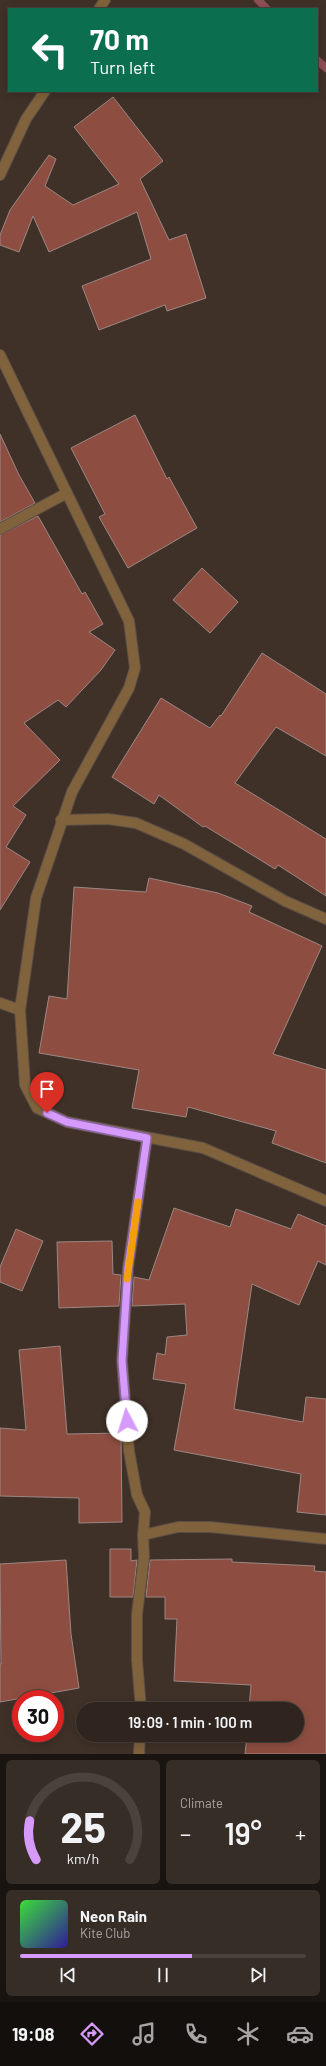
<!DOCTYPE html>
<meta charset="utf-8">
<style>
body{margin:0;font-family:Barlow,sans-serif;background:#372d27;color:#f1f3f6;height:100vh;display:flex;flex-direction:column;font-size:15px;white-space:nowrap}
*{box-sizing:border-box;margin:0}
p{font-size:13px;color:#a7a5a4}
.icon{flex:none;width:22px;height:22px;fill:none;stroke:currentColor;stroke-width:2;stroke-linecap:round;stroke-linejoin:round}
.map{position:relative;height:1754px;overflow:hidden}
.panel{display:flex;flex-direction:column;gap:6px;padding:6px;background:#1a1410;flex:1}
.panel>*{flex:none}
.hud{position:absolute;left:8px;top:8px;width:310px;height:84px;border-radius:0px;box-shadow:0 2px 10px #0003,0 0 0 1px #4a423c;background:#0b6e4f;color:#fff;overflow:hidden}
.speed{position:absolute;left:12px;top:1690px;display:flex;gap:8px;font-size:20px;font-weight:700;text-align:center}
.speed>*{display:grid;place-content:center;width:52px;height:52px;border-radius:50%;background:#2f251e;box-shadow:0 2px 10px #0003,0 0 0 1px #4a423c;line-height:1}
.speed .limit{border:6px solid #d22;background:#fff;color:#111}
.pin{position:absolute;display:grid;place-items:center;width:34px;height:34px;color:#fff;margin:-41px -17px;border-radius:50% 50% 50% 0;rotate:-45deg;box-shadow:0 0 4px #0007}
.pin .icon{rotate:45deg}
.me{position:absolute;width:44px;margin:-22px;rotate:355deg;stroke-linejoin:round;filter:drop-shadow(0 0 3px #0008)}
.turn{display:flex;align-items:center;gap:14px;height:84px;padding:0 16px;font-size:18px}
.turn .icon{width:52px;height:52px;stroke-width:2.5}
.turn b{display:block;font-size:28px;line-height:34px}
.big{font-size:30px;font-weight:600;line-height:1.1}
.panel .card{flex:1;display:flex;flex-direction:column;justify-content:center;gap:6px;min-width:0;padding:0 14px;border-radius:6px;background:#372d27}
.panel .dial{align-items:center;gap:0}
.dial svg{height:104px;overflow:visible;fill:none;stroke:#4a423c;stroke-width:7;stroke-linecap:round;text-anchor:middle}
.dial text{fill:#f1f3f6;stroke:none}
.song{display:flex;align-items:center;gap:12px}
.cover{width:48px;height:48px;border-radius:6px;background:linear-gradient(135deg,hsl(120 70% 55%),hsl(250 70% 35%))}
.played{height:4px;border-radius:2px;background:linear-gradient(90deg,#d69bfa 60%,#4a423c 60%)}
.keys{display:flex;justify-content:space-around;direction:ltr}
.heat{display:flex;justify-content:space-between;align-items:center;font-size:22px;direction:ltr}
.panel .tiles{flex:1;display:grid;gap:6px;grid-template-columns:1fr 1fr}
.card:last-child{grid-column:span 2}
.trip{position:absolute;left:76px;top:1702px;width:228px;height:40px;border-radius:20px;background:#2f251e;box-shadow:0 2px 10px #0003,0 0 0 1px #4a423c;font-weight:600;line-height:40px;text-align:center}
.tab-bar{display:flex;height:64px;justify-content:space-around;align-items:center;background:#130f0c;color:#a7a5a4}
.tab-bar .icon{width:28px;height:28px}
.tab-bar .current{color:#d69bfa}
.tab-bar b{font-size:18px;color:#f1f3f6}
.map>svg:first-child{display:block}
.lines{fill:none;stroke-linecap:round;stroke-linejoin:round}
.stream{stroke:#8f4e56;stroke-width:8}
.building{fill:#8d4e41;stroke:#9c8783}
.street-casing{stroke:#5b4e46;stroke-width:12}
.street{stroke:#80633c;stroke-width:10}
.route-casing{stroke:#8b65a2;stroke-width:10}
.route{stroke:#d69bfa;stroke-width:7}
.slow{stroke:#f59e0b;stroke-width:7}
</style>
<div class="map">
<svg width="326" height="1754" viewBox="0 0 326 1754">
<rect width="100%" height="100%" fill="#3f3128"/>
<g class="lines">
<!-- stream -->
<path class="stream" d="M258,0l9,9
M317,60l9,8"/>
</g>
<!-- building -->
<path class="building" d="M113,97l50,64 -23,18 29,61 17,-6 20,64 -39,13 -2,-6 -66,25 -17,-44 69,-27 -14,-47 -88,40 -16,-36 -14,36 -19,-7v-10l10,-25 39,-55 7,4 -11,27 28,19 46,-21 -45,-57z
M135,415l32,64 2,-2 28,51 -69,40 -29,-51 6,-3 -34,-66z
M0,434l19,41 16,28 -35,19z
M38,516l44,78 3,-2 18,32 -14,8 26,18 -14,20 -35,37 -8,-7 -34,23 36,37 -47,46 13,9 -20,32 24,15 -30,48v-375z
M202,568l36,34 -28,31 -37,-33z
M262,653l64,41v62l-50,-29 -41,56 91,56v57l-48,-31 -3,4 -70,-43 -2,1 -44,-32 -5,9 -42,-27 49,-79 49,30 10,-13 1,1z
M149,878l69,15 34,13 -3,6 73,34 -49,108 53,16v93l-54,-20 4,-12 -88,-24 -2,10 -54,-9 7,-38 -100,-17 10,-57 18,3 7,-112 72,5z
M174,1208l56,19 6,-18 55,20 7,-15 28,12v39l-8,-4 -19,44 -47,-21 -18,125 69,13 3,-25 20,2v116l-29,-3 4,-38 -127,-24 12,-66 -33,-5 4,-26 8,2 2,-18 20,-2 -2,-31 -53,2 2,-29 15,3z
M16,1229l27,12 -21,50 -22,-9v-15z
M112,1241l1,33 8,1 -2,31 -60,2 -2,-66z
M60,1346l7,88 54,-1 1,89 -43,1v-25l-79,-2v-68l26,2 -7,-80z
M110,1549h21v12l6,-1 -4,37h-23z
M232,1559v3l83,4 -1,5 12,1v182h-81l2,-19h50v-26h-48l2,-24 -77,-4 3,-62h-12v-22h-19l4,-37z
M66,1560l5,74 8,54 -79,14v-38h1l-1,-100z"/>
<g class="lines">
<!-- street casing -->
<g class="street-casing">
<path id="street" d="M99,9l6,-9
M0,175l26,-56 19,-28
M0,355l129,266 6,47 -6,20 -57,104 -36,106 -16,112 5,75 12,23 30,14 136,26 123,53
M0,529l67,-36
M61,820l47,-1 28,4 48,21 101,57 41,18
M0,1003l20,7
M143,1535l35,-8h32l116,12
M141,1709l-4,-49v-46l7,-57 -1,-22 2,-23 -8,-17 -8,-44 -7,-90 6,-93 19,-130
M139,1754l1,-19"/>
</g>
<!-- street -->
<use href="#street" class="street"/>
</g>
<g class="lines">
<!-- route casing -->
<g class="route-casing">
<path id="route" d="M47,1113l20,9 80,16 -19,130 -6,93 5,60"/>
</g>
<!-- route -->
<use href="#route" class="route"/>
<!-- slow -->
<path class="slow" d="M127,1279l11,-77"/>
</g>
</svg>
<div class="speed"><div class="limit">30</div></div>
<div class="pin" style="left:47px;top:1113px;background:#d93025"><svg class="icon" aria-label="arrive" viewBox="0 0 24 24"><path d="M6 21V4h12l-3 4 3 4H6"/></svg></div>
<svg class="me" style="left:127px;top:1421px" viewBox="-20 -20 40 40"><circle r="19" fill="#fff"/><path d="M0-13L10 11 0 6-10 11z" fill="#d69bfa"/></svg>
<div class="trip">19:09 · 1 min · 100 m</div>
<div class="hud">
<div class="turn"><svg class="icon" aria-label="left" viewBox="0 0 24 24"><path d="M17 20v-9H6M10 6l-5 5 5 5"/></svg><div><b>70 m</b>Turn left</div></div>
</div>
</div>
<section class="panel">
<div class="tiles">
<div class="card dial"><svg viewBox="0 0 100 80">
<path d="M14 69A42 42 0 1 1 86 69"/>
<path d="M14 69A42 42 0 0 1 9 39" stroke="#d69bfa"/>
<text x="50" y="56" font-size="32" font-weight="700">25</text>
<text x="50" y="72" font-size="11">km/h</text>
</svg></div>
<div class="card"><p>Climate</p>
<div class="heat"><a>−</a><b class="big">19°</b><a>+</a></div>
</div>
<div class="card">
<div class="song"><i class="cover"></i><div><b>Neon Rain</b><p>Kite Club</p></div></div>
<div class="played"></div>
<div class="keys"><svg class="icon" aria-label="previous" viewBox="0 0 24 24"><path d="M18 5L8 12l10 7zM5 5v14"/></svg><svg class="icon" aria-label="pause" viewBox="0 0 24 24"><path d="M8 5v14M16 5v14"/></svg><svg class="icon" aria-label="next" viewBox="0 0 24 24"><path d="M6 5l10 7-10 7zM19 5v14"/></svg></div>
</div>
</div>
</section>
<nav class="tab-bar">
<b>19:08</b>
<svg class="icon current" aria-label="directions" viewBox="0 0 24 24"><path d="M12 3l9 9-9 9-9-9zM9 14v-3h6M13 9l2 2-2 2"/></svg>
<svg class="icon" aria-label="music" viewBox="0 0 24 24"><path d="M9 18V5l10-2v13"/><circle cx="6" cy="18" r="3"/><circle cx="16" cy="16" r="3"/></svg>
<svg class="icon" aria-label="phone" viewBox="0 0 24 24"><path d="M5 4h4l2 5-3 2q2 4 5 5l2-3 5 2v4C11 20 4 13 5 4z"/></svg>
<svg class="icon" aria-label="climate" viewBox="0 0 24 24"><path d="M12 3v18M4 7l16 10M4 17L20 7"/></svg>
<svg class="icon" aria-label="car" viewBox="0 0 24 24"><path d="M5 17H2v-5l4-1 3-4h7l3 4 3 1v5h-3M9 17h6M6 11h13"/><circle cx="7" cy="17" r="2"/><circle cx="17" cy="17" r="2"/></svg>
</nav>
